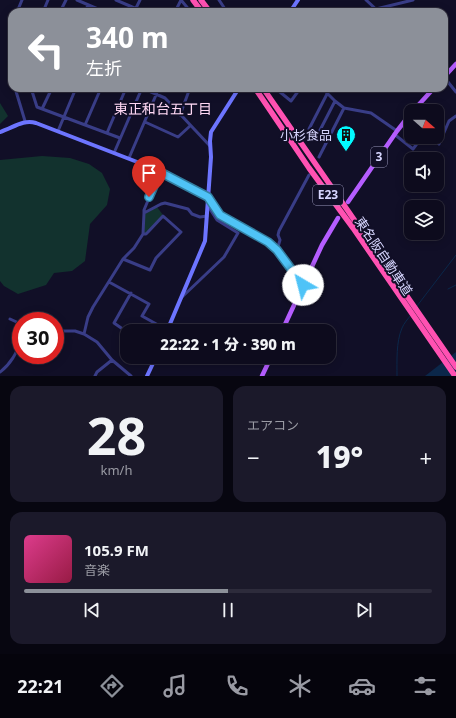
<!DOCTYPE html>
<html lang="ja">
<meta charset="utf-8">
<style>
body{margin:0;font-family:"Noto Sans","Noto Sans JP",sans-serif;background:#1b192a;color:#f1f3f6;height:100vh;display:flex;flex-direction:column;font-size:15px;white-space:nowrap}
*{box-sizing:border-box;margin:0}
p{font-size:13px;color:#9a9ba4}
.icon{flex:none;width:22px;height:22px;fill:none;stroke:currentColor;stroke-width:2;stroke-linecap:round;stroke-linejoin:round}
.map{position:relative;height:376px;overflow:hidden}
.sheet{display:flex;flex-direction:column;gap:10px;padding:10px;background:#070610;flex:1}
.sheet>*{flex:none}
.guide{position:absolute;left:8px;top:8px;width:440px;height:84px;border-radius:12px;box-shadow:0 2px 10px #0003,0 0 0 1px #2d2b3b;background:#8c9099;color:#fff;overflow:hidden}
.needle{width:26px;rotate:111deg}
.tools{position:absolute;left:404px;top:104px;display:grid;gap:8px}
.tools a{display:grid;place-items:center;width:40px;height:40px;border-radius:8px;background:#0d0b1d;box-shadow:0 2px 10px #0003,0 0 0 1px #2d2b3b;font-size:20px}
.speed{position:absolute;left:12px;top:312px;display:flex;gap:8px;font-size:20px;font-weight:700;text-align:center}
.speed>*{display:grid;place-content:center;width:52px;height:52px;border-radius:50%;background:#0d0b1d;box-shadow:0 2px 10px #0003,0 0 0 1px #2d2b3b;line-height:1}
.speed .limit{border:6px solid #d22;background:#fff;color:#111}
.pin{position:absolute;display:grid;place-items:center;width:34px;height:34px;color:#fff;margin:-41px -17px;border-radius:50% 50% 50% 0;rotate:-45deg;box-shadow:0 0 4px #0007}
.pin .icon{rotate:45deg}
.me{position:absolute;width:44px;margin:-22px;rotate:323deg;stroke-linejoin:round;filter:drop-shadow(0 0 3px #0008)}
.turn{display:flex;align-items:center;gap:14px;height:84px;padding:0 12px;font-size:18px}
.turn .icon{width:52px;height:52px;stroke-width:2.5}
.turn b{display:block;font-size:28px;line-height:34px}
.big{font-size:30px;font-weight:800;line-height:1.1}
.sheet .tile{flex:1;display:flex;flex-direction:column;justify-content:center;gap:6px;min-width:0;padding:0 14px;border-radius:12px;background:#1b192a}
.sheet .dial{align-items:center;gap:0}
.dial b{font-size:52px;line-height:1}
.song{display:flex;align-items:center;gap:12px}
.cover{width:48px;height:48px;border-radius:6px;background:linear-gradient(135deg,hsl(330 70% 55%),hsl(340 70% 35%))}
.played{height:4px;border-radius:2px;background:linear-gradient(90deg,#8c9099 50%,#2d2b3b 50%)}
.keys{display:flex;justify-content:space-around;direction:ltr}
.heat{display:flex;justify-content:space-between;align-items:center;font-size:22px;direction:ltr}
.sheet .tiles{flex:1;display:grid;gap:10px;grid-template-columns:1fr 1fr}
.tile:last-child{grid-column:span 2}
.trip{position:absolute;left:120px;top:324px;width:216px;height:40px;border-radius:12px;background:#0d0b1d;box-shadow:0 2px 10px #0003,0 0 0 1px #2d2b3b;font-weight:800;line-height:40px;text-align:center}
.tabs{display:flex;height:64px;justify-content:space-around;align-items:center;background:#05040c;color:#9a9ba4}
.tabs .icon{width:28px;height:28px}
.tabs .selected{color:#8c9099}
.tabs b{font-size:18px;color:#f1f3f6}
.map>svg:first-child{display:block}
.green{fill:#12322e}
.water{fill:#0b274a}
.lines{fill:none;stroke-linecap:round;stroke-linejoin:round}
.stream{stroke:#0b274a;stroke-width:1}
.street{stroke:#393d87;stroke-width:3}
.secondary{stroke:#6d75ff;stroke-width:4}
.primary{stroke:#b55dff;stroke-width:4.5}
.highway{stroke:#ff51b2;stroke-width:5.5}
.route-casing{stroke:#337fa1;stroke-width:10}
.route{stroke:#4fc3f7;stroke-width:7}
.labels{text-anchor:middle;stroke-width:4;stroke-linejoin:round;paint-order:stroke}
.shield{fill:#110f27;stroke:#9c9abe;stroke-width:1}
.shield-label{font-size:12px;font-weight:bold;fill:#d7d6ff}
.poi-label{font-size:13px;fill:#d7d6ff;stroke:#110f27;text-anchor:end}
.street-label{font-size:13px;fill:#d7d6ff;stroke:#110f27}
.neighbourhood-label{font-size:14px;fill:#ffd8f4;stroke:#110f27}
</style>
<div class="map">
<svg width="456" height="376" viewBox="0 0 456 376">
<rect width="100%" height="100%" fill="#110f27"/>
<!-- green -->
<path class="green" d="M0,103l8,13 -8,8z
M42,156l28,2 19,6 13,9 8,16 -3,16 -17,19 -5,37 -13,10 -18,2 -8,12 -28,9 -14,-8 -4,-5v-121z
M157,207l6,8 -17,18h-2l1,-19z"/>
<!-- water -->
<path class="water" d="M456,352v24h-31z"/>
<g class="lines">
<!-- stream -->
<path class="stream" d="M448,289l8,-4
M417,306l39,-51
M397,376c0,-15 -1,-34 5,-48 2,-5 6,-9 9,-13"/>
<!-- street -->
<path class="street" d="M77,0l28,12
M116,0l28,12
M181,0l10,12
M219,0l8,12
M366,0l13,12
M136,8l4,-8
M376,9l37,-9
M17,12l5,-12
M43,12l5,-12
M60,12l6,-12
M85,12l3,-7
M175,12l6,-12
M12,23l-3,10 3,7
M444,77l12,15
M15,88l10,33
M31,88l6,19 83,31
M142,88l23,10 45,48
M275,88l16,13 8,-11 -3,-2
M322,88l13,13 9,7 27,5 26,18
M42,109l10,-21
M180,115l10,-27
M145,122l33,15 12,-11
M85,125l16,-37
M58,131l18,-43
M107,133l19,-45
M394,134l19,15 9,-12
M317,136l-8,-7 18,-35
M431,137l8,7 10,-23 7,-5
M326,143l-9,-7 18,-35
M114,153l28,-65
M319,157l25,-49
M129,158l30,-70
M208,197l13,18 47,27 9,8 26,35
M144,213v-3l16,-38
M277,250l3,-10 -2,-5 1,-4 30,-56
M123,259l27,11 6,-12 25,-26 -18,-16 -15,16 -2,2h-3
M109,282l40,22 -7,12 25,14
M182,297l42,-40 14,-24 -21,-13 -9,-14
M10,319l11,5
M55,331h20l9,3 13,8 15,18 19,16
M127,332l-13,-9 17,-30
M84,334l4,-17 5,-10 30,-48 11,-11 9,-14 1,-21 17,-9 4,-1 23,6 4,5 8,3 7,-1
M21,335v5
M0,372c11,-8 16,-19 21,-30
M95,376l2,-4 15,-12"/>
<!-- secondary -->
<path class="secondary" d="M290,12l8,-12
M0,132c13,-4 23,-13 36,-9l109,42 63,32
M167,331l38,-90 6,-84 -1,-16 1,-9 28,-44
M147,376l9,-19"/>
<!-- primary -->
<path class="primary" d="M444,77l12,-13
M413,111l21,-23
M348,202l49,-71 14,-18
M282,331l40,-86 16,-27
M262,376l9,-19"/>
<!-- highway -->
<path class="highway" d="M193,0l9,12
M201,0l9,12
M255,88l54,80 44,60 102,148
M263,88l193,279"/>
</g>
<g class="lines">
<!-- route casing -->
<g class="route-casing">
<path id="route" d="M149,197l11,-25 48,25 12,18 48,27 9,8 26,35"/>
</g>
<!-- route -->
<use href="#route" class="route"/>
</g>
<!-- icons -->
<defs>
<g id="building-pin" transform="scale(1)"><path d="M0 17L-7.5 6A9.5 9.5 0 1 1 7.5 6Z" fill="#02faff" stroke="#110f27"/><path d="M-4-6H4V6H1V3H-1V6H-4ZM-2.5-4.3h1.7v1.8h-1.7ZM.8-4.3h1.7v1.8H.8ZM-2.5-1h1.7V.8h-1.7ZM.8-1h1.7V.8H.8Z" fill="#111"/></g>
</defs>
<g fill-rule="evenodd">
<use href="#building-pin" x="346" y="135"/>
</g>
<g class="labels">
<!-- shield labels -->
<g class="shield">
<rect x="371" y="147" width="16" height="20" rx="3"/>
<rect x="313" y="185" width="30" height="20" rx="3"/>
</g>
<g class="shield-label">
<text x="379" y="161">3</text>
<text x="328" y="199">E23</text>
</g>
<!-- poi labels -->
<g class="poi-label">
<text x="332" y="140">小杉食品</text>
</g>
<!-- street labels -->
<g class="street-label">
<text transform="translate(384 256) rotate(56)" y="5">東名阪自動車道</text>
</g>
<!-- neighbourhood labels -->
<g class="neighbourhood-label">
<text x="163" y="114">東正和台五丁目</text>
</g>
</g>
</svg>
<div class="tools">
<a><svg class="needle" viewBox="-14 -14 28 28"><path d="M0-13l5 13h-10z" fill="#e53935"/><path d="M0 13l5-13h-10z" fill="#9a9ba4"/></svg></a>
<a><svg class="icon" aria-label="sound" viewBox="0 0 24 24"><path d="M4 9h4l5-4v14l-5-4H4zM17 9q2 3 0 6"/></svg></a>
<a><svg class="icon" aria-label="layers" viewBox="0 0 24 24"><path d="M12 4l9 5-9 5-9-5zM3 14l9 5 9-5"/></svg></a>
</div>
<div class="speed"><div class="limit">30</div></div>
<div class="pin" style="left:149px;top:197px;background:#d93025"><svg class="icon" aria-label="arrive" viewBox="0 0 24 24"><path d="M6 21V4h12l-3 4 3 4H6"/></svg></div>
<svg class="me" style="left:303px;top:285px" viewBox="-20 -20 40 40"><circle r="19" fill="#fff"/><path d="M0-13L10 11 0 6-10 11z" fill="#4fc3f7"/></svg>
<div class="trip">22:22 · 1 分 · 390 m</div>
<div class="guide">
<div class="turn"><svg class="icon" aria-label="left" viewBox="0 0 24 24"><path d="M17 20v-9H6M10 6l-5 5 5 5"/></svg><div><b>340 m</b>左折</div></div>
</div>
</div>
<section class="sheet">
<div class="tiles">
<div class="tile dial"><b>28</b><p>km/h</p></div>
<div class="tile"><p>エアコン</p>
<div class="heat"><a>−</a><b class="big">19°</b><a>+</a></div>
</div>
<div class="tile">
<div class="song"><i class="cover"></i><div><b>105.9 FM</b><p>音楽</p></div></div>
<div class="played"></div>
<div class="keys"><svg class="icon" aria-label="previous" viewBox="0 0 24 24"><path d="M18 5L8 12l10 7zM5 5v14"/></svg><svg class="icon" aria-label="pause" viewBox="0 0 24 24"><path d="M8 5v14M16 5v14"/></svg><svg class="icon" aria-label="next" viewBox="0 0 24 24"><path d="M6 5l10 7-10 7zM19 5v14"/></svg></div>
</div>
</div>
</section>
<nav class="tabs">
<b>22:21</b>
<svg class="icon selected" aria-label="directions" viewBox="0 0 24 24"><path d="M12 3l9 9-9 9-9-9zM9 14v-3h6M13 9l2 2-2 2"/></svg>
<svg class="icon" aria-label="music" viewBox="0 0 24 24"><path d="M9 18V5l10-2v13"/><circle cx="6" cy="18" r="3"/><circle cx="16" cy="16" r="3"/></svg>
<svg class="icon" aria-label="phone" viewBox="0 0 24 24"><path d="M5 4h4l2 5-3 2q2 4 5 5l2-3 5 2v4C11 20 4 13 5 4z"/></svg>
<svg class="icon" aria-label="climate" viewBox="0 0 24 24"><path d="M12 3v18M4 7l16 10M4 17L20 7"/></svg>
<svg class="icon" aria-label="car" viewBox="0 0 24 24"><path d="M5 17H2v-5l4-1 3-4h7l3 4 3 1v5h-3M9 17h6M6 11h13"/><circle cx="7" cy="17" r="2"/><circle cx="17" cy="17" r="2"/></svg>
<svg class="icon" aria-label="filters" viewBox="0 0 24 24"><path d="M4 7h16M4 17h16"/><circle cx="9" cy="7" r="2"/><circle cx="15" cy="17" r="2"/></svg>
</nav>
